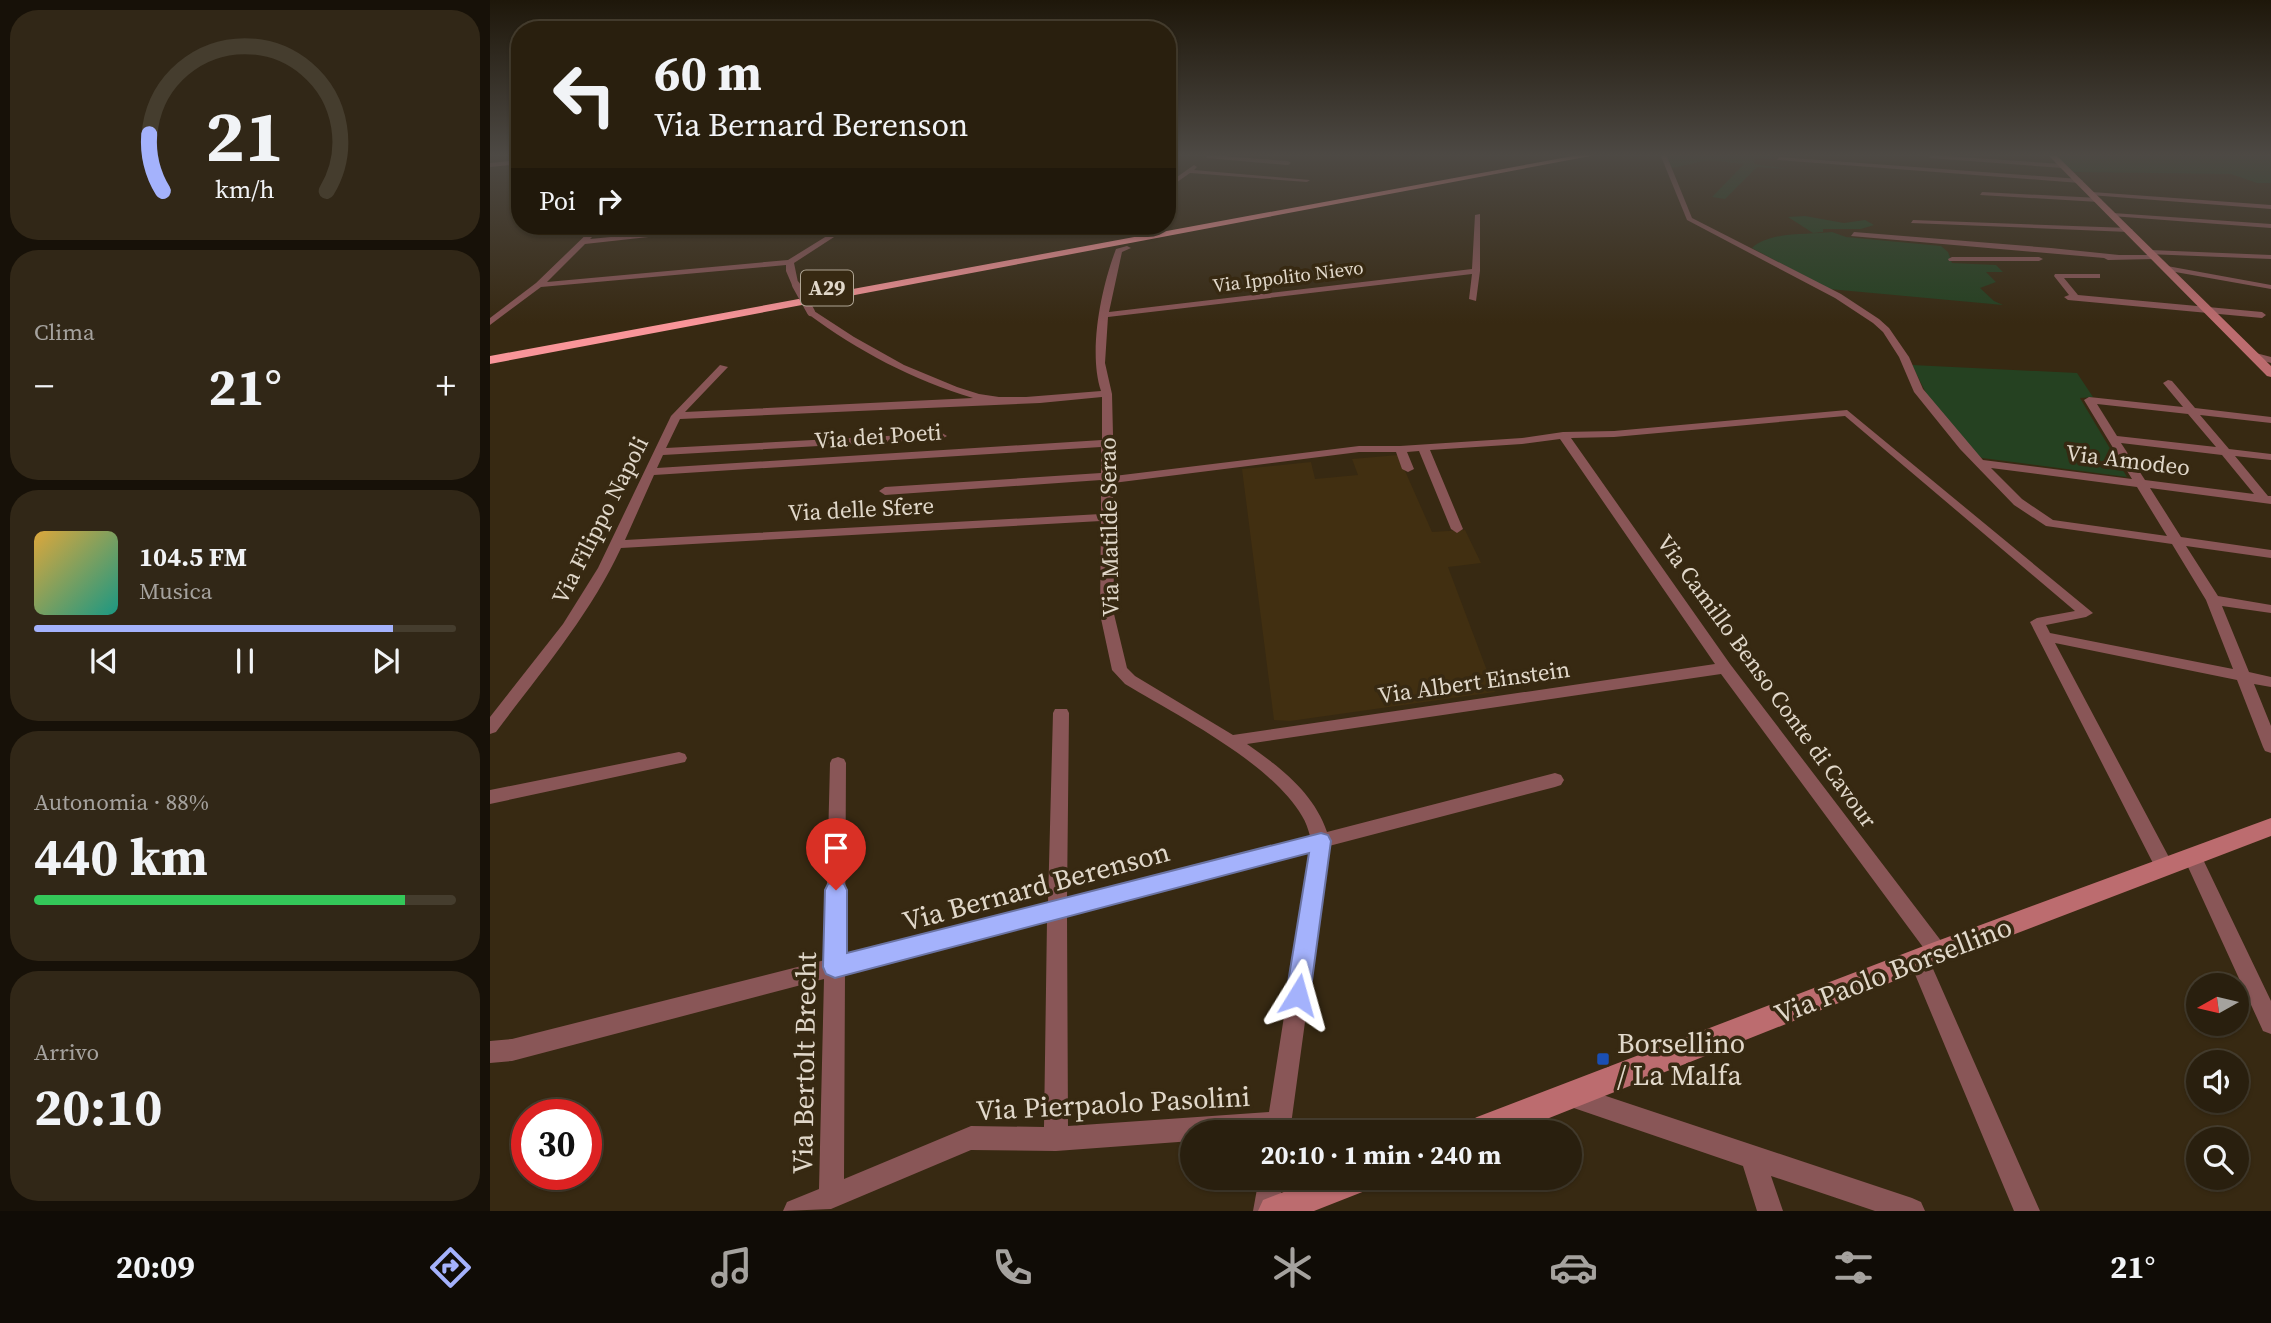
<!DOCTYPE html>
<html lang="it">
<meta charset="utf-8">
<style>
body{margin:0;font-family:"Source Serif 4",serif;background:#312717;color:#f1f3f6;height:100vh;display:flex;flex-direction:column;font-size:26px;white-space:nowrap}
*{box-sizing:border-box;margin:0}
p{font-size:23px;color:#a5a29e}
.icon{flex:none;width:38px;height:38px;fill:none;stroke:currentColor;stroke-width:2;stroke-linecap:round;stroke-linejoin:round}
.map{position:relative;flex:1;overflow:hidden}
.panel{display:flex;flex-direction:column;gap:10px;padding:10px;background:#171108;width:490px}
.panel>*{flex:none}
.guide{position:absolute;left:21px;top:21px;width:665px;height:214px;border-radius:28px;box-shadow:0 2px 5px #0004,0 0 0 2px #453d2e;background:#291f0e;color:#f1f3f6;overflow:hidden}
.needle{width:46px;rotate:262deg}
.buttons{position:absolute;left:1696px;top:973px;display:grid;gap:14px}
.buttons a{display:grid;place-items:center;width:63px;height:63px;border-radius:50%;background:#291f0e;box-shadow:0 2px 5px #0004,0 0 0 2px #453d2e;font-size:35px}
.speed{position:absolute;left:21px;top:1099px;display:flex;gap:14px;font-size:35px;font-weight:700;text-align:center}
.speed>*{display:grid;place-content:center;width:91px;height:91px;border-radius:50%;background:#291f0e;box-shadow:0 2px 5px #0004,0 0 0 2px #453d2e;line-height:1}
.speed .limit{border:10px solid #d22;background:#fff;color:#111}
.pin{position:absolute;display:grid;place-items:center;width:60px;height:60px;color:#fff;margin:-72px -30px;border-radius:50% 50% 50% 0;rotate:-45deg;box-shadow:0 0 7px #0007}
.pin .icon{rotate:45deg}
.me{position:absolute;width:77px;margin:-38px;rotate:8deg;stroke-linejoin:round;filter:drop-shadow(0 0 5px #0008)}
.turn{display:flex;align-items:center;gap:24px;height:147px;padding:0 28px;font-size:32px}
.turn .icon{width:91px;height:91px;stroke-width:2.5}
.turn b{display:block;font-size:49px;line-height:60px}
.then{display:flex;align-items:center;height:66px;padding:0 28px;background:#0003;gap:14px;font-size:26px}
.big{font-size:52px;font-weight:700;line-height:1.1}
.panel .tile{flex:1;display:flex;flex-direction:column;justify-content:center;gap:10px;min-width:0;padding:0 24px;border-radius:28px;background:#312717}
.panel .dial{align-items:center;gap:0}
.dial svg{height:182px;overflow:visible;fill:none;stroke:#453d2e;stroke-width:7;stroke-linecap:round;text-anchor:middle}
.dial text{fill:#f1f3f6;stroke:none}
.song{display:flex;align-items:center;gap:21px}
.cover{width:84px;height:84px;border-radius:10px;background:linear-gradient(135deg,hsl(40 70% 55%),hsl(170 70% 35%))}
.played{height:7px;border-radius:4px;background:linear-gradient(90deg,#a4b2fc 85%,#453d2e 85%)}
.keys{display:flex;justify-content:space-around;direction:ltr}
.heat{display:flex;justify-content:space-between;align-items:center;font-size:38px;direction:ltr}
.charge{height:10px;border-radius:5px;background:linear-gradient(90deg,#34c759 88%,#453d2e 0)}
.trip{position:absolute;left:690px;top:1120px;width:402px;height:70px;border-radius:35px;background:#291f0e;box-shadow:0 2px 5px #0004,0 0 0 2px #453d2e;font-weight:700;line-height:70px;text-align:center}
.tab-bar{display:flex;height:112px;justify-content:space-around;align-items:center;background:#100c06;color:#a5a29e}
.tab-bar .icon{width:49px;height:49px}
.tab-bar .on{color:#a4b2fc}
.tab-bar b{font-size:32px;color:#f1f3f6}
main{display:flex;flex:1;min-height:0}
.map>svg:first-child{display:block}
.built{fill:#412f11}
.green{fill:#254121}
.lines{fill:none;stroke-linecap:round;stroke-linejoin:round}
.street{fill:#895657;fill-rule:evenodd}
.secondary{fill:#bc6c6f;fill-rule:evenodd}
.highway{fill:#f99599;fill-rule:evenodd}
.street-bridge{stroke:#895657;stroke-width:8}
.route{fill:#a4b2fc;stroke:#6b74a4;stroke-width:2}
.transit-dot{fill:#1a4fb4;stroke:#372912;stroke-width:2.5}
.labels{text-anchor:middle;stroke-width:7;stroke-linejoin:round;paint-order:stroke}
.far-street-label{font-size:19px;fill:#e1d8ca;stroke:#372912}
.shield{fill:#372912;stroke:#aea493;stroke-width:2}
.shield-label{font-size:21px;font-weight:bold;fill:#e1d8ca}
.street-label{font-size:23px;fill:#e1d8ca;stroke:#372912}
.near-street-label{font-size:28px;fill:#e1d8ca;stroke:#372912}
.near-poi-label{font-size:28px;fill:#e1d8ca;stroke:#372912;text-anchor:start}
</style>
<main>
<section class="panel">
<div class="tile dial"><svg viewBox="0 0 100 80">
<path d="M14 69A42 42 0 1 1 86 69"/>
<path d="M14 69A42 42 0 0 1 8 44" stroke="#a4b2fc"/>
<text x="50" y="56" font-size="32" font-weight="700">21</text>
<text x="50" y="72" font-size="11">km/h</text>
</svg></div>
<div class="tile"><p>Clima</p>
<div class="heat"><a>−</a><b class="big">21°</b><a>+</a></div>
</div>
<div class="tile">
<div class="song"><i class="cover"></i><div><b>104.5 FM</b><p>Musica</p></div></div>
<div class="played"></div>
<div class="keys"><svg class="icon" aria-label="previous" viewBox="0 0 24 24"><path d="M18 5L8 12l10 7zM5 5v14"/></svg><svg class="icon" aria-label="pause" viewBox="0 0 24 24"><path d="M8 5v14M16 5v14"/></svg><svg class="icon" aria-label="next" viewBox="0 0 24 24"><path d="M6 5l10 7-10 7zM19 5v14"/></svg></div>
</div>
<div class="tile"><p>Autonomia · 88%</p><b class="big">440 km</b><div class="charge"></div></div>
<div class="tile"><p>Arrivo</p><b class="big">20:10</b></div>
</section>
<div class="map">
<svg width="1781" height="1211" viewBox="0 0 1781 1211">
<rect width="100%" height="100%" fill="#372912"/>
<!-- built -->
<path class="built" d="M908,455l34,77 33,-2 16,33 -33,4 47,125 -205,29 -16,-1 -32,-251 69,-7 4,17 43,-4 -6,-16z"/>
<!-- green -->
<path class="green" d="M1175,154h107l2,5 -19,-1 -1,6 35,5 -32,-2 -32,32 -13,-2 32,-33 -36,-4 -36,8z
M1564,154h217v29h-14l-26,-9 -158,-2z
M1315,216l39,7 21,-3 9,5 -13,4h-38v3l-10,1 -25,-16z
M1342,232l14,5 95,9 7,6 4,11 44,2 7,7h-17l10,10 -16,6 14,13 9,4 -174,-16 -77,-41c18,-17 56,-13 80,-16z
M1422,365l165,8 16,24 -13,1 47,79 -145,-19 -8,-4 -46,-57z"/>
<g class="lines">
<!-- street -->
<path class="street" d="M1170,154h6l26,64 149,76 38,25 10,9 20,29 14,32 60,71 149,19 -48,-79 5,-3 94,10 -20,-24 5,-3 4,1 23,27 76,9v6l-71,-8 29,34 42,5v6l-36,-4 33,40h3v8l-121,-16 31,49 90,13v8l-85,-12 32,50 53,9v8l-49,-7 27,66 22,5v10l-17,-3 17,42v27l-6,-2 -2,-4 -26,-67 -182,-37 116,218 2,5 -2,5 -7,3 -7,-3 -127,-249 7,-4 38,-7 -230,-195 -231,21 -43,1 159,226 215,282 3,6 -3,6 -7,3 -7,-3 -210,-284 -474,70c33,23 67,49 80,88l228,-59 6,2 3,5 -3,5 -6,2 -226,59 -39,286h-98v9l-136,10 -85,-1 -140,59 -48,2 4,-9 32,-13 5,-210 -312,82 -22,2v-22l22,-2 313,-79 5,-197 2,-4 6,-2 6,2 2,4 -1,191 203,-51 5,-190 2,-4h12l2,4 -2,185 243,-62c-2,-7 -4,-14 -8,-20 -32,-54 -124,-100 -177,-132l-13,-14 -12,-56 1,-93 -480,27c-31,67 -81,125 -125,184l-6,2v-17l73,-93 35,-56 73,-152 49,-51 8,2 -43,45 288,-14c-60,-18 -115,-47 -165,-84v-4l3,-1 43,28 50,28 53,22 22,7 20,3h27l75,-6c-13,-39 0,-103 15,-142l11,-3 4,2 -9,4 -13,60 363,-43 3,-54 5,-1v57l-4,30 -7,-2 3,-25 -364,43 -3,46 7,31 2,82 245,-30h41l122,-8 41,-6 51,-1 233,-21 246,203 -7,4 -40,8 4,8 183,36 -27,-69 -34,-56 -126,-18 -32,-21 -54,-56 -46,-57 -15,-35 -16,-25 -10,-9 -38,-25 -148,-78zM612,397v43l-445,28 6,-13 279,-16 5,-3 -5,-3 -276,15 14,-29 360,-16zM1607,404l91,10 28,33 -99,-11zM1070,439l155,225 -482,71 -98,-59 -8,-8 -13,-54 -1,-131 246,-31h37l6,17 6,3 6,-3 -7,-17 12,-1 32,78 6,4 6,-4 -33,-79 92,-6zM1631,443l101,12 32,39 -109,-14zM611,447v26l-216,14 -6,4 6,4 216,-15v34l-476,26 29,-65zM1501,468l146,19 30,49 -114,-16 -31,-21zM820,851l-41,261 -201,14 -1,-211zM557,920l-3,207 -73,-1 -127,53 1,-206z
M718,155l80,6 3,2 -3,2 -82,-7z
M1441,155l132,9 3,2 -3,2 -134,-10z
M1289,157l301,22 3,2 -3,2 -303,-23z
M30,160v4l-30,3v-4z
M704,165l3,2 -3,3 116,10 -3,2 -117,-9 -23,16v-5z
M1492,192l117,6 3,2 -3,2 -119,-7z
M1602,192l179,13v4l-181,-14z
M1623,213l158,11v4l-160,-12z
M1423,220l216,8 4,2 -4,2 -218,-9z
M105,226h8l-13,13 135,-13h23l-163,18 -38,38 241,-22 55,-34h8l-57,37 5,24 -7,-2 -6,-14v-6l-245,22 -51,38v-7l46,-35z
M568,226h31c-7,4 -24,4 -31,0z
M1364,232l197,16 68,7h36l4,2 -4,2 -47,1 -4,-2 -253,-22z
M1660,250l121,5v4l-124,-5 -1,-2z
M1462,257h87l4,2 -4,2h-90l-1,-2z
M1677,266l104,19v4l-107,-19v-4z
M1565,274h45v4h-36l14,17 184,17 4,3 -4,3 -194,-18 -4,-3 5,-2 -15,-19z
M1762,352l19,5v6l-22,-6 -2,-2z
M189,752l6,2 2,4 -2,4 -195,42v-14z
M1702,848l7,3 72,150v33l-8,-3 -80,-175 2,-5z
M1429,951l7,2 114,258h-26l-105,-251 3,-7z
M1083,1085l339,113 9,4 4,9h-50l-104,-35 12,35h-26l-14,-45 -178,-61 -4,-8 4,-8z
M769,1178h24l-4,33h-26z"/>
<!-- secondary -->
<path class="secondary" d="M1557,154h8l216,212v11l-4,-1z
M1781,818v18l-324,124 -433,172h-52l5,-10 10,-5 452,-173z
M830,1178h54l-4,11 -56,22h-56l5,-11z"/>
<!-- highway -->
<path class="highway" d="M1094,154h17l-1111,210v-8z"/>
<!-- street-bridge -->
<path class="street-bridge" d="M306,285l15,27"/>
</g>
<!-- sky -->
<linearGradient id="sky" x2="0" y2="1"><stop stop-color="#1e170a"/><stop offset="0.48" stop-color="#4d4944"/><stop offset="1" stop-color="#4d4944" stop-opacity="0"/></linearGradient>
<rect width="1781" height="323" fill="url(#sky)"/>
<!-- route -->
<path class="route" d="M831,833l7,2 3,6 -21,154 -3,8 -9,3 -8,-3 -4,-8 23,-142 -474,125 -9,-4 -3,-7 2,-77 3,-6 8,-3 8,3 3,6v63z"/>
<!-- markers -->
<rect class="transit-dot" x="1106" y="1052" width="14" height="14" rx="3.5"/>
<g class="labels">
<!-- far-street labels -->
<g class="far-street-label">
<text transform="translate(798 276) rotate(-7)" y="7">Via Ippolito Nievo</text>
</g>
<!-- shield labels -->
<rect class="shield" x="311" y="270.5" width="52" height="35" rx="5"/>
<g class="shield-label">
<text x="337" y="295">A29</text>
</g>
<!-- street labels -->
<g class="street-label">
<text transform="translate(388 436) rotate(-4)" y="8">Via dei Poeti</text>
<text transform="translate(1638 460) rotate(7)" y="8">Via Amodeo</text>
<text transform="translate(371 509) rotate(-3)" y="8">Via delle Sfere</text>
<text transform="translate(110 520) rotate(-63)" y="8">Via Filippo Napoli</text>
<text transform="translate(619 527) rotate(-91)" y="8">Via Matilde Serao</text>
<text transform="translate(1277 681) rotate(54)" y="8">Via Camillo Benso Conte di Cavour</text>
<text transform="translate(984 682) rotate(-8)" y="8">Via Albert Einstein</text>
</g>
<!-- near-street labels -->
<g class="near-street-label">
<text transform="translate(546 886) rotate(-15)" y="10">Via Bernard Berenson</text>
<text transform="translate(1403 970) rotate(-21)" y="10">Via Paolo Borsellino</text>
<text transform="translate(314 1063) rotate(-89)" y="10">Via Bertolt Brecht</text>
<text transform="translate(623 1103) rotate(-3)" y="10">Via Pierpaolo Pasolini</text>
</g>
<!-- near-poi labels -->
<g class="near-poi-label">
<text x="1127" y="1053">Borsellino<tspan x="1127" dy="32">/ La Malfa</tspan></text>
</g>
</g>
</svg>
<div class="buttons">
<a><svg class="needle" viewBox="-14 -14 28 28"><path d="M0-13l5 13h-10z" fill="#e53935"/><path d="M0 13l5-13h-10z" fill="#a5a29e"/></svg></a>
<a><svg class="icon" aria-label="sound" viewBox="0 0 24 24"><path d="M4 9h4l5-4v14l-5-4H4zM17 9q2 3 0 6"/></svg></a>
<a><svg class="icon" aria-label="search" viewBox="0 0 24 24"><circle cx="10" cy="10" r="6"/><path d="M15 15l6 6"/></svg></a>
</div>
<div class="speed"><div class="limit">30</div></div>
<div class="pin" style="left:346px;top:890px;background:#d93025"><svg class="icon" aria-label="arrive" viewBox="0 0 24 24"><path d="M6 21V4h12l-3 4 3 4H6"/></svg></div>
<svg class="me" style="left:808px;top:995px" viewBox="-20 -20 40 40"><path d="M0-17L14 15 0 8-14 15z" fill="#a4b2fc" stroke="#fff" stroke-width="4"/></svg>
<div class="trip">20:10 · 1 min · 240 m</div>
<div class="guide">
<div class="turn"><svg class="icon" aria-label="left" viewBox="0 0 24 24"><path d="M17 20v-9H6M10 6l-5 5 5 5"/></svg><div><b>60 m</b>Via Bernard Berenson</div></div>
<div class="then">Poi<svg class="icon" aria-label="right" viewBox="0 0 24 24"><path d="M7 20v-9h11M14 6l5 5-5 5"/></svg></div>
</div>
</div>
</main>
<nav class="tab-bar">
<b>20:09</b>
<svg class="icon on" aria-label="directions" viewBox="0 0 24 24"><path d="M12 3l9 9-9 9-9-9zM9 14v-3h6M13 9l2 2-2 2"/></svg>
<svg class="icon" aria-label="music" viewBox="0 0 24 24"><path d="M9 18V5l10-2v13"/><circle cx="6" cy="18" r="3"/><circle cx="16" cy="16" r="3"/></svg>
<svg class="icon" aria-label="phone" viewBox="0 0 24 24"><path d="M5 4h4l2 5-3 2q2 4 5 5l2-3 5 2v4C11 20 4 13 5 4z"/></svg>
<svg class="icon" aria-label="climate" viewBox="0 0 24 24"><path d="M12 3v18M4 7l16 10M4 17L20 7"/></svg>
<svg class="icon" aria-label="car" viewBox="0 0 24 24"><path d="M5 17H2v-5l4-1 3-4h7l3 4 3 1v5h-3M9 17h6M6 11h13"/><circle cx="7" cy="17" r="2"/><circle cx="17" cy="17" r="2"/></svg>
<svg class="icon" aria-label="filters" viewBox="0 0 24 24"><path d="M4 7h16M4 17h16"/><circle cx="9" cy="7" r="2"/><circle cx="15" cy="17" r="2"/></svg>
<b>21°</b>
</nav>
